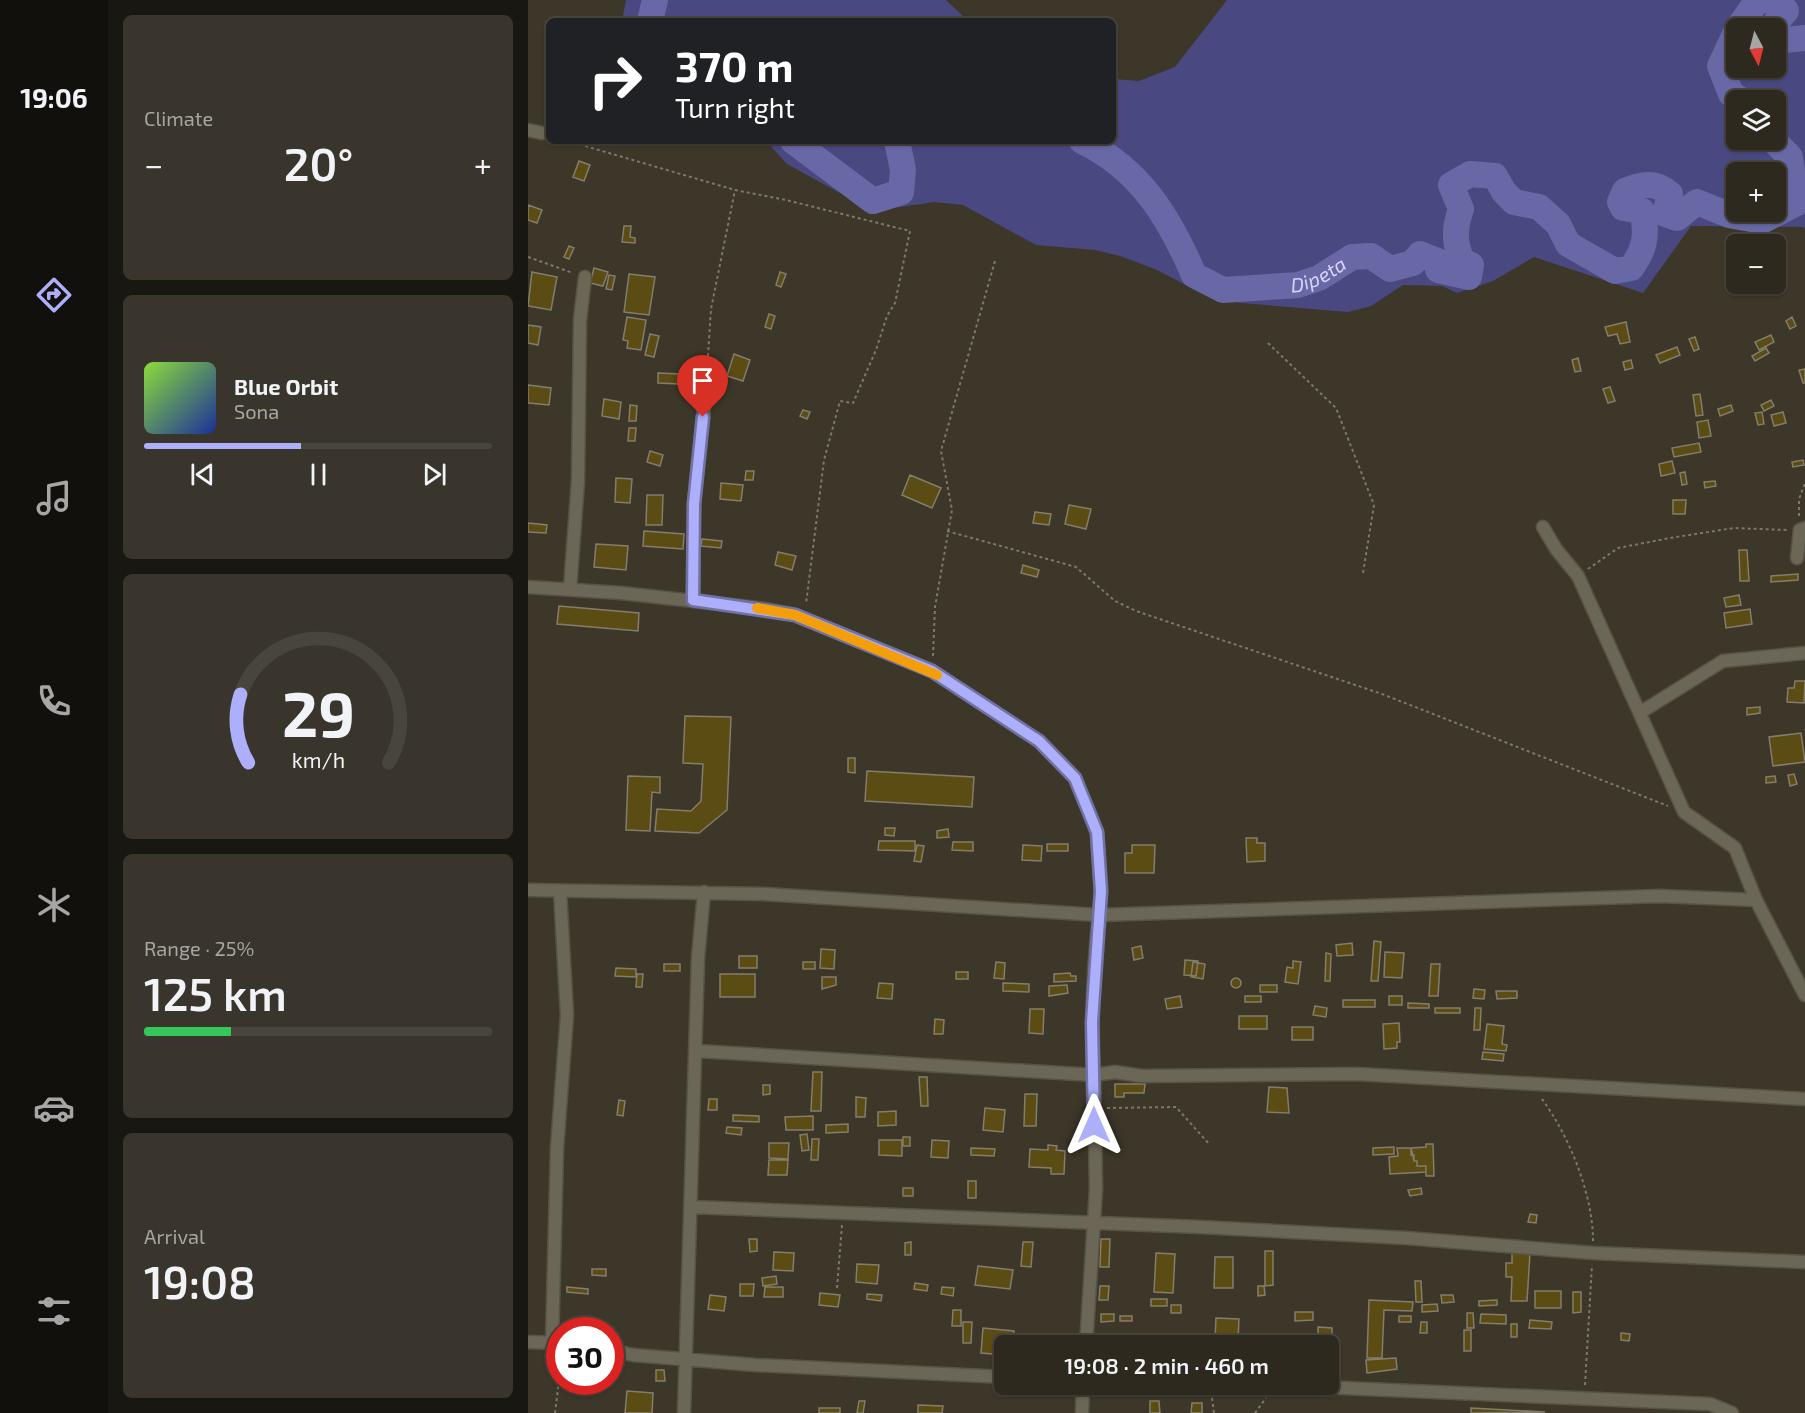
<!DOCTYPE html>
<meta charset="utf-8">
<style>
body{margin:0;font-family:"Exo 2",sans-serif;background:#39352c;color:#f1f3f6;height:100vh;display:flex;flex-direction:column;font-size:22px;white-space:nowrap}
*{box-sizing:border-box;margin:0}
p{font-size:20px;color:#a7a6a4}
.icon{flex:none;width:33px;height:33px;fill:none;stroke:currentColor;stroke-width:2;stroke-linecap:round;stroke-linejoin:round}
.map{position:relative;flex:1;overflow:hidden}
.panel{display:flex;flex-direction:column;gap:15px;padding:15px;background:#191711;width:420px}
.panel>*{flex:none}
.banner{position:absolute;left:18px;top:18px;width:570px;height:126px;border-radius:9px;box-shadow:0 2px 4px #0004,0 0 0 2px #48453d;background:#202124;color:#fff;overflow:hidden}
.needle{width:39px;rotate:173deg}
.tools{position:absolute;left:1198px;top:18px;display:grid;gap:12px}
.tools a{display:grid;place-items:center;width:60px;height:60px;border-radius:9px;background:#2d291f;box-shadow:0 2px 4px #0004,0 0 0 2px #48453d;font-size:30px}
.speed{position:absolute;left:18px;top:1317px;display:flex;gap:12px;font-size:30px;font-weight:700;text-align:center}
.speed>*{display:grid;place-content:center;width:78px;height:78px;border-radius:50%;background:#2d291f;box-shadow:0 2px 4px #0004,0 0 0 2px #48453d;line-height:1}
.speed .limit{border:9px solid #d22;background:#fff;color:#111}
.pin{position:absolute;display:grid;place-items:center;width:51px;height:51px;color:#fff;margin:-62px -26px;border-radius:50% 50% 50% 0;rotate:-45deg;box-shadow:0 0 6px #0007}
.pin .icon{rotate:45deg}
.me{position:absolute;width:66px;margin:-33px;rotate:0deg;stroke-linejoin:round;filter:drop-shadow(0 0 4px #0008)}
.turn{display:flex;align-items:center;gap:21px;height:126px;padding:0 30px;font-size:27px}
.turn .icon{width:78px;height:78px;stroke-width:2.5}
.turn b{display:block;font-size:42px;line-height:51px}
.big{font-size:45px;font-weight:600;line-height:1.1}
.panel .card{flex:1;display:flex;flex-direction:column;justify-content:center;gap:9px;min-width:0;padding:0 21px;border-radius:9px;background:#39352c}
.panel .dial{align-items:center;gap:0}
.dial svg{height:156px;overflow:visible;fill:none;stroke:#48453d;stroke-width:7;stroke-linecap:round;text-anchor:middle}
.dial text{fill:#f1f3f6;stroke:none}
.song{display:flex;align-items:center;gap:18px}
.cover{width:72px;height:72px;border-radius:9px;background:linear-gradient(135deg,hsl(90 70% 55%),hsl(230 70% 35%))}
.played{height:6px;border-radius:3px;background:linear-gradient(90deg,#adaffb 45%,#48453d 45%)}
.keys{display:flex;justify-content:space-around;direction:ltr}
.heat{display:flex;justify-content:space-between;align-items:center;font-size:33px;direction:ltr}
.charge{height:9px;border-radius:4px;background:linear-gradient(90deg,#34c759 25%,#48453d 0)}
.trip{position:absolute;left:466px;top:1335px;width:345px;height:60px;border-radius:9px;background:#2d291f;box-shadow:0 2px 4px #0004,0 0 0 2px #48453d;font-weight:600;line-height:60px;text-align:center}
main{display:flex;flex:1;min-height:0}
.menu{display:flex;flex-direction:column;width:108px;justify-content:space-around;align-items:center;background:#12100c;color:#a7a6a4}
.menu .icon{width:42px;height:42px}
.menu .selected{color:#adaffb}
.menu b{font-size:27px;color:#f1f3f6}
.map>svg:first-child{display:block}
.green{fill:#494881;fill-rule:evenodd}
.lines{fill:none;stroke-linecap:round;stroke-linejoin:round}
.river{stroke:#6868a6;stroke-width:26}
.building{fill:#5b4c13;stroke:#827d6d;stroke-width:1.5}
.minor-casing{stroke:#565346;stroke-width:15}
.path{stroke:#7c786c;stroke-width:2;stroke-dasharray:3 3;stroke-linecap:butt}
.minor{stroke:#6b6656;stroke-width:12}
.route-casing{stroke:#7072a3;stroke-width:15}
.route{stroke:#adaffb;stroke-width:10}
.slow{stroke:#f59e0b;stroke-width:10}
.labels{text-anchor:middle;stroke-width:6;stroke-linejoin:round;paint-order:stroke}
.water-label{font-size:20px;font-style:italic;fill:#d3d5fa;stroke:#3c3729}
</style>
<main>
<nav class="menu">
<b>19:06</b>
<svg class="icon selected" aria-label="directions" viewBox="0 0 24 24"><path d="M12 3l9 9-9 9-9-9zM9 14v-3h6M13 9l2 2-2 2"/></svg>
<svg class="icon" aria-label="music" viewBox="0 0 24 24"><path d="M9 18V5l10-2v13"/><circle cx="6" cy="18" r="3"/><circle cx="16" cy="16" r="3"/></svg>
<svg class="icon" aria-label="phone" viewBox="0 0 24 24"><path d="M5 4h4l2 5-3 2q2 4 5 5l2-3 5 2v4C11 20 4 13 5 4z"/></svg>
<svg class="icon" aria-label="climate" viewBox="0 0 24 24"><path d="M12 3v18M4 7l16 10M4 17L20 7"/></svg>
<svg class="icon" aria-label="car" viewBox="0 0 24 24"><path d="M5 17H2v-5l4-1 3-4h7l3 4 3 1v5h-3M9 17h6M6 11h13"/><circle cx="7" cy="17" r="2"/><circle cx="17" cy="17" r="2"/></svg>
<svg class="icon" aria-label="filters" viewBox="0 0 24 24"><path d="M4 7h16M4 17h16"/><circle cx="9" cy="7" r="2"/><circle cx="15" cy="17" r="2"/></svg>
</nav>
<section class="panel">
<div class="card"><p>Climate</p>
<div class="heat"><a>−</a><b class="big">20°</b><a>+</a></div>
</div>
<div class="card">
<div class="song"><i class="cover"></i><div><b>Blue Orbit</b><p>Sona</p></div></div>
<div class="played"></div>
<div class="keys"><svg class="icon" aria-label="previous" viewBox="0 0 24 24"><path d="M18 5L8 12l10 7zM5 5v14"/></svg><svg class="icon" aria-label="pause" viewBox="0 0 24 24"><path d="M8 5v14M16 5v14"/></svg><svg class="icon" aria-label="next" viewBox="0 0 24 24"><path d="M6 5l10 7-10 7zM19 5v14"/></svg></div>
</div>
<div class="card dial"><svg viewBox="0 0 100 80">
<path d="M14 69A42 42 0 1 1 86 69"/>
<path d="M14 69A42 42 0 0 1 10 34" stroke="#adaffb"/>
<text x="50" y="56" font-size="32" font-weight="700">29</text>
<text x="50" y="72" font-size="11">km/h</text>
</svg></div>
<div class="card"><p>Range · 25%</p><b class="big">125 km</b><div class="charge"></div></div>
<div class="card"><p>Arrival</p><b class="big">19:08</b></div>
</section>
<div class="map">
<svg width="1277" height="1413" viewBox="0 0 1277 1413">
<rect width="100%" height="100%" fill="#3c3729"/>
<!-- green -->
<path class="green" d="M98,0h320l22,21h-346z
M699,0h578v229l-1,-2 -113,-1 -48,67 -109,-36 -41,24 -36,12 -15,-7 -39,-1 -32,21 -23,6 -107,-9 -36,-8 -48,-25 -37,-14 -25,-6 -59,-5 -73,-40 -29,-3 -61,9 -86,-47 -21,-23h347v-62l26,2 36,-14zM1209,28h39v40h-39zM1209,100h39v40h-39zM1209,172h39v40h-39z"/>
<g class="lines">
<!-- river -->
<g class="river">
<path d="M122,21l5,-21"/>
<path d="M1210,28l19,-27 15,-1"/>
<path d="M1243,28l15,-17 -8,-11"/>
<path d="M1209,30l-17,36 11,28 10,6"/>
<path d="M1248,41l29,-3"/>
<path d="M265,141l80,60 28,-9 2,-22 -6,-29"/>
<path id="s1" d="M554,141c58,28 87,76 112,134l29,15 75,-5 21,-7 33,-21 19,-1 19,13 23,-6 7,-9 18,7v9l31,7 2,-12 -9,-4c-8,-19 -8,-32 -1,-52l-10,-24 19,-11 25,2 9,16 10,10 25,5 19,17 10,20 47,27 16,-3c14,-18 17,-35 11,-57l-19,-3 -3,-6 5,-11c16,-7 31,-10 45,3l-5,20 12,4 20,-16 32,13 33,6 35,-18 -7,-46 -17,-17"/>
</g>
</g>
<!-- building -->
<path class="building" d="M51,161l11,4 -6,16 -11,-4z
M0,205l14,5 -5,13 -9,-3z
M96,226h7l-1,11 5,1v5l-13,-1z
M41,246l5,2 -5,11 -5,-2z
M66,268l14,4 -5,14 -13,-3z
M4,272l25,5 -6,33 -23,-4z
M252,272l6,2 -5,13 -5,-2z
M101,274l26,3 -6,38 -25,-3z
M81,275l6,1 -3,14 -6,-1z
M241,314l6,2 -4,13 -6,-2z
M99,317l19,3 -5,30 -14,-2 1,-7 -5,-1z
M1264,317l4,9 -6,3 -4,-8z
M1098,322l4,20 -10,2 -3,-10 -9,2 -3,-9z
M0,325l13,2 -3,18 -10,-2z
M122,334l9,2 -5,21 -9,-2z
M1243,335l3,7 -15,8 -4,-8z
M1167,337l4,12 -5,2 -5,-12z
M1149,347l3,8 -20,8 -4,-8z
M1238,348l3,5 -14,8 -3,-5z
M206,354l16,6 -7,21 -16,-5z
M1050,358l3,13 -6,1 -3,-12z
M1103,360l2,8 -8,2 -2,-8z
M1277,369v14h-2l-4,-13z
M130,373l22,1 -1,10 -21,-1z
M0,385l23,3 -2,17 -21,-2z
M1082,387l5,14 -7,2 -5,-14z
M1172,394l3,21 -7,1 -3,-21z
M76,399l17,3 -2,17 -17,-3z
M1243,400l3,6 -10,5 -3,-6z
M102,405l7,1 -1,15h-7z
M1203,405l2,6 -13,5 -2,-7z
M275,410l7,2 -3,7 -7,-3z
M1234,412l2,12 -6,1 -3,-12z
M1255,412l3,11 -12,3 -3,-11z
M1180,420l3,16 -12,2 -2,-16z
M101,428h7l-1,13h-7z
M1171,443l2,9 -27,5 -2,-9z
M122,451l13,4 -3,11 -13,-4z
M1275,460l1,5 -11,2 -1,-5z
M1144,461l3,12 -14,3 -2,-12z
M218,471h8l-1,9h-8z
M1157,472l2,12 -5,1 -2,-12z
M382,475l31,13 -9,20 -30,-13z
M88,478l16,1 -2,24 -15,-1z
M1187,481l1,5 -11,2 -1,-6z
M193,483l22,2 -2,16 -21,-2z
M119,495h16l-1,30h-16z
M1145,500h13l-1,14h-12z
M541,505l22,4 -5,20 -21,-5z
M507,512l16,2 -2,11 -16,-2z
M0,523l19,2 -1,8 -18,-1z
M116,531l40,3 -1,15 -40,-3z
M174,539l20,2 -1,7 -20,-2z
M68,544l32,2 -2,24 -32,-3z
M1211,550h8l2,31h-9z
M250,552l18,4 -4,14 -17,-5z
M495,565l16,5 -2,7 -16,-4z
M1270,574v6l-27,2v-6z
M1211,595l2,10 -15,2 -2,-9z
M31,606l80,7 -1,18 -81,-7z
M1222,609l2,15 -26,4 -2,-15z
M1267,681h10l-1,22 -17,-1 1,-14h6z
M1232,707v6l-13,2v-7z
M157,716l46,1 -4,93 -28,23 -44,-2 2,-22 34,2 10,-10 2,-37 -20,-1z
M1273,733l4,29 -32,4 -4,-29z
M320,758h7v15l-7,-1z
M339,771l107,6 -2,30 -107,-6z
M1266,774l3,10 -7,2 -2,-11z
M100,776l32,1v16l-8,-1 -2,39 -24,-1z
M1247,776l1,6 -10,1v-6z
M357,828h10l-1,8 -9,-1z
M420,829l1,8 -12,1v-7z
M718,838h11v5h8v18l-18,1z
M351,841h36v10l-37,-1z
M425,842h20v9l-21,-1z
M519,844h21v7h-21z
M389,845l7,1 -3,16 -7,-1z
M495,845l19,1 -1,15 -19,-1z
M604,845h23l-1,28h-29v-20h7z
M846,941l7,1 -3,39h-7z
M824,943l1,12 -16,1 -1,-11z
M613,946l2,12 -9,2 -2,-12z
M293,949l14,1 -1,19 -14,-1z
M857,952l19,1 -2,25 -18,-1z
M798,953l5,1 -1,27h-5z
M211,956h18v12h-18z
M657,960l13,1 -2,15 -12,-1z
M765,961l8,1 -3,22 -13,-2 2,-15 6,1z
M275,962h12v7h-12z
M468,962l9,1 -1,16 -10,-1z
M665,962l12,2 -2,15 -12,-2z
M136,964h16v7h-16z
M903,964h9l-2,32h-9z
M88,968l20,1v8l-21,-1z
M428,972h12v7h-12z
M542,973l1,3h5v5l-22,1v-8z
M109,974h6l-1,13h-6z
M192,974h35v23h-35z
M294,977h14v8l-14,4z
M703 983a5 5 0 1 1 10 0a5 5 0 1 1-10 0Z
M351,983l14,1 -1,15 -15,-1z
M475,983l26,1v8l-26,-1z
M539,985l1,8 -19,3v-10z
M732,985h17v7h-17z
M946,989l11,1 -1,9 -11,-1z
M968,991h21v7l-20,1z
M652,996l2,11 -15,2 -2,-10z
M717,996h16v6h-16z
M861,996h13v9h-13z
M815,1000h32v7h-32z
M880,1003l21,1v4h-21z
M787,1006l12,2 -1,9 -13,-2z
M907,1008h25v5h-25z
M947,1008h6l-1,22h-6z
M502,1009h14l-1,25 -14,-1z
M711,1016h28v13h-28z
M407,1019l9,1 -1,14h-9z
M871,1023l1,19h-3v6l-13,1 -1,-25z
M959,1024l17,2 -2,18 5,1 -1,6 -22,-2z
M764,1027h21v13h-21z
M955,1052l21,2 -1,7 -21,-2z
M285,1072h9l-1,39h-10z
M391,1077h8l1,29h-7z
M587,1084h30l-1,9h-20v4h-9z
M235,1085h7v9l-7,1z
M741,1087l18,1 2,25 -22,-1z
M497,1094h12l-1,32h-12z
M328,1097l10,1 -1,19h-9z
M181,1099h8v11h-9z
M91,1100l6,1 -2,15 -6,-1z
M457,1108l20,2 -2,22 -20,-2z
M368,1111v14l-18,1v-14z
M205,1115l26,1v6l-26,-1z
M285,1116v14h-27l-1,-13z
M320,1124v8l-22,1v-8z
M199,1127l15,1 -1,7 -15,-2z
M279,1134l2,16 -7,1 -2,-16z
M375,1137h7v9h-7z
M284,1139h7l-1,21h-7z
M351,1140h23v16l-23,-1z
M404,1140l17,1 -1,17 -17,-1z
M241,1143h20l-1,16 -19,-1z
M898,1144h7l1,32h-8v-10h-9v-5h-3v-6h-3v-7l15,-1z
M520,1145l9,1 -1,4 9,1 -1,23h-13v-6l-22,-1 1,-18 18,1z
M866,1147v7l-21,1v-7z
M443,1148l24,1 -1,7 -23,-1z
M869,1148h14l3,13h3v5h9v6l-36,2 -1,-17 9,-1z
M241,1160h19l-1,15h-19z
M440,1181h8v17h-8z
M375,1188h10v8h-10z
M893,1188l1,6 -12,2 -2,-6z
M1002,1214l7,1 -1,8 -8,-1z
M221,1239h8v12l-7,1z
M573,1239h9l-1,28h-9z
M383,1242v13h-6v-12z
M495,1242h10l-2,25 -10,-1z
M737,1251h8v34l-8,1z
M246,1252l20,1 -1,18 -20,-1z
M628,1253l19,1 -2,39 -19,-1z
M984,1253h18l-3,48h-16l1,-24h-6v-14h6z
M687,1257h18v31h-19z
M329,1264l22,1 -2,19 -21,-2z
M450,1266l35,4 -3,19 -35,-4z
M64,1269h14v7l-14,-1z
M248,1276l1,8 -14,2 -1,-8z
M887,1281h6l1,21h-6z
M387,1283l13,2 -1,6 -13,-2z
M212,1284h14l-1,12h-13z
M572,1286h9l-1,14h-9z
M730,1286h6l1,9 -7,1z
M39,1287l21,2v5l-21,-2z
M237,1287h18v10h-19z
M414,1287l12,1 -1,8 -12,-2z
M1007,1291h26v17h-26z
M1045,1292h8v20l-8,1z
M292,1293l20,2 -2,12 -19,-2z
M339,1294l15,1 -1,6 -14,-2z
M182,1295l16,2 -2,14 -16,-2z
M913,1295h12l1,7 -12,1z
M623,1299h16v7h-16z
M841,1300l44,2 -1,9 -28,-1 -2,48h-15z
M969,1300v5l-18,1v-5z
M909,1304l1,7 -16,1v-7z
M643,1305h10v8h-10z
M425,1310h8v16h-9z
M767,1312h18v8l-18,1z
M939,1313h6l1,15h-7z
M573,1314h13v7l-13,1z
M953,1314l25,1v9l-26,-1z
M592,1316h12v5h-12z
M871,1316h12v6h-12z
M688,1318l23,1 -1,21 -23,-1z
M1002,1320l22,2 -1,7 -22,-1z
M435,1322h9l-1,21h-8z
M893,1322h6v11h-7z
M983,1324h6v13h-6z
M790,1327l14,1v10h-14z
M455,1328l31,3 -1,15h-8v9l-24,-2z
M936,1330h7v21h-7z
M1093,1333l9,1 -1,7 -8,-1z
M489,1334h7v12h-7z
M868,1358l1,11 -30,4 -1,-13z
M128,1370h8l1,11h-9z
M99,1391l26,2 -1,20h-27z
M331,1401h6l-2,12h-6z
M622,1401h9l1,12h-10z
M664,1403h10v10h-11z
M390,1405l25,1 -1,7h-24z
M291,1408h21v5h-21z
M943,1408l74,4 -74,1z"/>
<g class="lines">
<!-- minor casing -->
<g class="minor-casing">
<path id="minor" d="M0,130l14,3
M1015,527l13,22 22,27 106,236 51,36 21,52 49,95
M1269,558l3,-28 5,-2
M0,587l93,6 145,16 29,6 137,56 107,70 36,37 22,54 4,59 -2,24 561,-19 96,4
M42,589l8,-108 2,-161 5,-43
M165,600l1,-96 11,-106
M1113,712l82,-51 82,-8
M0,890l236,4 335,21c-6,53 -8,106 -5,160l-397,-24
M163,1207l509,20 206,11 187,15 212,9
M0,1342l30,1
M24,1343l5,-195 10,-133 -7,-124
M558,1346l10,-157 -2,-114 21,-3 27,4 215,-2 448,25
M82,1350l23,5 122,10 250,12
M610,1384l137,1 435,19 22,9
M156,1413l14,-455 6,-66
M554,1413l1,-29"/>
</g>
<!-- path -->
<path class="path" d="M40,141l167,49 51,10 124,31 -15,72 -8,13 -11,34 -23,53 -13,-2 -16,59 -18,144
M0,257l45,16
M740,343l68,65 38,97 -11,68
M178,386l5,-77 24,-119
M1271,516v-17l6,-16
M419,531l129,36 39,34 21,10 246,83 286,112
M1060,569l30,-21 52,-10 64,-10 53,2
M405,656l2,-49 17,-97 -11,-59 54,-190
M1014,1099c27,37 51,95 51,142
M579,1108l69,-1 34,38
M309,1288l5,-63
M1057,1385l7,-120
M684,1398l2,15
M27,1413l5,-40
M727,1413l11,-15"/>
<!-- minor -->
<use href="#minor" class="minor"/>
</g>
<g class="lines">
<!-- route casing -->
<g class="route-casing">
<path id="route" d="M175,417l-9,87 -1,96 102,15 137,56 107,70 36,37 22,54 4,59 -9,131 2,103"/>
</g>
<!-- route -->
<use href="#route" class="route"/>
<!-- slow -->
<path class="slow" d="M229,608l38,7 142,60"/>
</g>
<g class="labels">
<!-- water labels -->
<g class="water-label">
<text dy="7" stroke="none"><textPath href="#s1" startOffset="309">Dipeta</textPath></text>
</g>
</g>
</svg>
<div class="tools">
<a><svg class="needle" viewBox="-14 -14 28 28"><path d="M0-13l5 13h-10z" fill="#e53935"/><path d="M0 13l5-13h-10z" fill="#a7a6a4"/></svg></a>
<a><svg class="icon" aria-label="layers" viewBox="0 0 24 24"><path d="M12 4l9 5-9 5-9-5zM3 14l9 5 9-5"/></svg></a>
<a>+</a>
<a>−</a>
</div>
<div class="speed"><div class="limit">30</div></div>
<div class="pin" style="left:175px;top:417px;background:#d93025"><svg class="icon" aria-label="arrive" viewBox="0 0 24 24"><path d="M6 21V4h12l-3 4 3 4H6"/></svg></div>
<svg class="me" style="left:566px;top:1125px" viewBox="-20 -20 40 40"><path d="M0-17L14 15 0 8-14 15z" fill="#adaffb" stroke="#fff" stroke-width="4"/></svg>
<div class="trip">19:08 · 2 min · 460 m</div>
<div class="banner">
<div class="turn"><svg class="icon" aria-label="right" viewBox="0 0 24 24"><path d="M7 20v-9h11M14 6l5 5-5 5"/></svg><div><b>370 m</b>Turn right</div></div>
</div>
</div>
</main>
